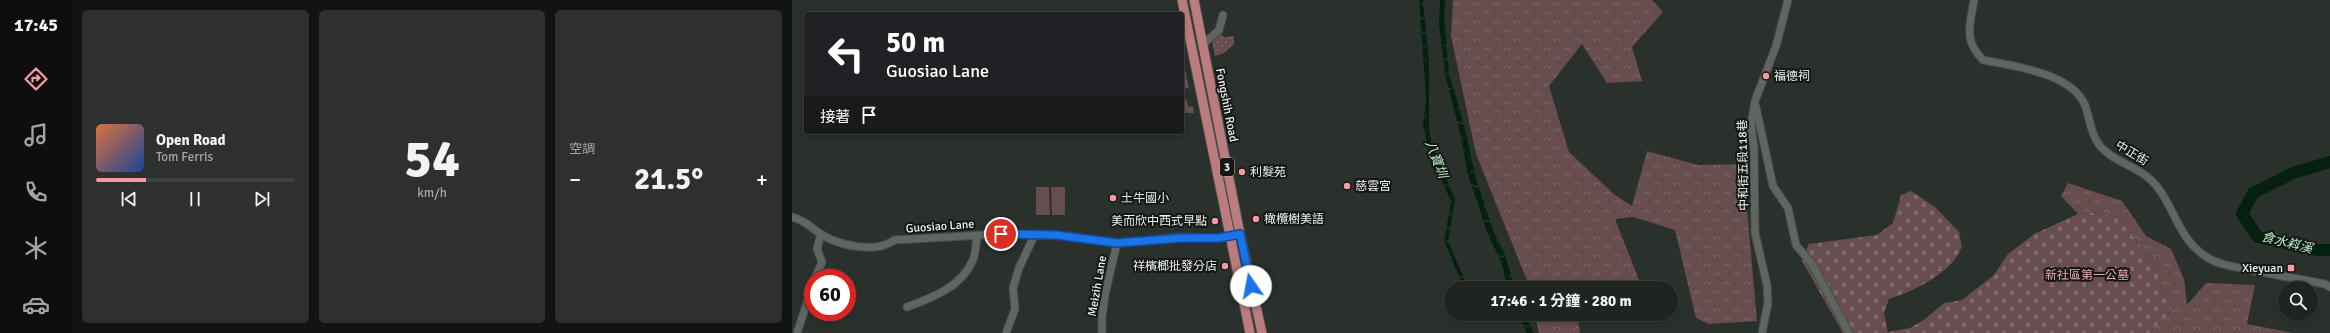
<!DOCTYPE html>
<html lang="zh-TW">
<meta charset="utf-8">
<style>
body{margin:0;font-family:Signika,"Noto Sans TC",sans-serif;background:#2d302e;color:#f1f3f6;height:100vh;display:flex;flex-direction:column;font-size:15px;white-space:nowrap}
*{box-sizing:border-box;margin:0}
p{font-size:13px;color:#a2a4a5}
.icon{flex:none;width:22px;height:22px;fill:none;stroke:currentColor;stroke-width:2;stroke-linecap:round;stroke-linejoin:round}
.map{position:relative;flex:1;overflow:hidden}
.sheet{display:flex;flex-direction:column;gap:10px;padding:10px;background:#121412;width:720px}
.sheet>*{flex:none}
.top-card{position:absolute;left:12px;top:12px;width:380px;height:122px;border-radius:4px;box-shadow:0 2px 6px #0003,0 0 0 1px #3d413f;background:#202124;color:#fff;overflow:hidden}
.controls{position:absolute;left:1486px;top:281px;display:grid;gap:8px}
.controls a{display:grid;place-items:center;width:40px;height:40px;border-radius:50%;background:#202421;box-shadow:0 2px 6px #0003,0 0 0 1px #3d413f;font-size:20px}
.speed{position:absolute;left:12px;top:269px;display:flex;gap:8px;font-size:20px;font-weight:700;text-align:center}
.speed>*{display:grid;place-content:center;width:52px;height:52px;border-radius:50%;background:#202421;box-shadow:0 2px 6px #0003,0 0 0 1px #3d413f;line-height:1}
.speed .limit{border:6px solid #d22;background:#fff;color:#111}
.pin{position:absolute;display:grid;place-items:center;width:34px;height:34px;color:#fff;margin:-17px;border:2px solid #fff;border-radius:50%;box-shadow:0 1px 4px #0007}
.me{position:absolute;width:44px;margin:-22px;rotate:348deg;stroke-linejoin:round;filter:drop-shadow(0 0 3px #0008)}
.turn{display:flex;align-items:center;gap:14px;height:84px;padding:0 16px;font-size:18px}
.turn .icon{width:52px;height:52px;stroke-width:2.5}
.turn b{display:block;font-size:28px;line-height:34px}
.then{display:flex;align-items:center;height:38px;padding:0 16px;background:#0003;gap:8px;font-size:15px}
.big{font-size:30px;font-weight:700;line-height:1.1}
.sheet .widget{flex:1;display:flex;flex-direction:column;justify-content:center;gap:6px;min-width:0;padding:0 14px;border-radius:6px;background:#2d302e}
.sheet .dial{align-items:center;gap:0}
.dial b{font-size:52px;line-height:1}
.song{display:flex;align-items:center;gap:12px}
.cover{width:48px;height:48px;border-radius:6px;background:linear-gradient(135deg,hsl(20 70% 55%),hsl(220 70% 35%))}
.played{height:4px;border-radius:2px;background:linear-gradient(90deg,#f49aa0 25%,#3d413f 25%)}
.keys{display:flex;justify-content:space-around;direction:ltr}
.heat{display:flex;justify-content:space-between;align-items:center;font-size:22px;direction:ltr}
.sheet .tiles{flex:1;display:grid;gap:10px;grid-template-columns:repeat(3,1fr)}
.trip{position:absolute;left:652px;top:281px;width:234px;height:40px;border-radius:20px;background:#202421;box-shadow:0 2px 6px #0003,0 0 0 1px #3d413f;font-weight:700;line-height:40px;text-align:center}
main{display:flex;flex:1;min-height:0}
.menu{display:flex;flex-direction:column;width:72px;justify-content:space-around;align-items:center;background:#0d0e0d;color:#a2a4a5}
.menu .icon{width:28px;height:28px}
.menu .selected{color:#f49aa0}
.menu b{font-size:18px;color:#f1f3f6}
.map>svg:first-child{display:block}
.grass{fill:url(#grass-dots)}
.forest{fill:url(#forest-crowns)}
.cemetery{fill:url(#cemetery-stones)}
.pitch{fill:#674d4e}
.water{fill:url(#water-ripples)}
.lines{fill:none;stroke-linecap:round;stroke-linejoin:round}
.river{stroke:#04210f;stroke-width:12}
.minor-casing{stroke:#474c48;stroke-width:9}
.major-casing{stroke:#474c48;stroke-width:11}
.minor{stroke:#5f6661;stroke-width:7}
.major{stroke:#bb7c7e;stroke-width:9}
.route-casing{stroke:#114b97;stroke-width:10}
.route{stroke:#1a73e8;stroke-width:7}
.poi-dot{fill:#f49aa0;stroke:#151715;stroke-width:1.5}
.labels{text-anchor:middle;stroke-width:4;stroke-linejoin:round;paint-order:stroke}
.shield{fill:#151715;stroke:#acb0ad;stroke-width:1}
.shield-label{font-size:11px;font-weight:bold;fill:#edf1ee}
.poi-label{font-size:12px;fill:#edf1ee;stroke:#151715;text-anchor:start}
.street-label{font-size:12px;fill:#edf1ee;stroke:#151715}
.park-label{font-size:12px;fill:#eeaaad;stroke:#151715}
.water-label{font-size:13px;font-style:italic;fill:#b7efc6;stroke:#151715}
</style>
<main>
<nav class="menu">
<b>17:45</b>
<svg class="icon selected" aria-label="directions" viewBox="0 0 24 24"><path d="M12 3l9 9-9 9-9-9zM9 14v-3h6M13 9l2 2-2 2"/></svg>
<svg class="icon" aria-label="music" viewBox="0 0 24 24"><path d="M9 18V5l10-2v13"/><circle cx="6" cy="18" r="3"/><circle cx="16" cy="16" r="3"/></svg>
<svg class="icon" aria-label="phone" viewBox="0 0 24 24"><path d="M5 4h4l2 5-3 2q2 4 5 5l2-3 5 2v4C11 20 4 13 5 4z"/></svg>
<svg class="icon" aria-label="climate" viewBox="0 0 24 24"><path d="M12 3v18M4 7l16 10M4 17L20 7"/></svg>
<svg class="icon" aria-label="car" viewBox="0 0 24 24"><path d="M5 17H2v-5l4-1 3-4h7l3 4 3 1v5h-3M9 17h6M6 11h13"/><circle cx="7" cy="17" r="2"/><circle cx="17" cy="17" r="2"/></svg>
</nav>
<section class="sheet">
<div class="tiles">
<div class="widget">
<div class="song"><i class="cover"></i><div><b>Open Road</b><p>Tom Ferris</p></div></div>
<div class="played"></div>
<div class="keys"><svg class="icon" aria-label="previous" viewBox="0 0 24 24"><path d="M18 5L8 12l10 7zM5 5v14"/></svg><svg class="icon" aria-label="pause" viewBox="0 0 24 24"><path d="M8 5v14M16 5v14"/></svg><svg class="icon" aria-label="next" viewBox="0 0 24 24"><path d="M6 5l10 7-10 7zM19 5v14"/></svg></div>
</div>
<div class="widget dial"><b>54</b><p>km/h</p></div>
<div class="widget"><p>空調</p>
<div class="heat"><a>−</a><b class="big">21.5°</b><a>+</a></div>
</div>
</div>
</section>
<div class="map">
<svg width="1538" height="333" viewBox="0 0 1538 333">
<defs>
<pattern id="grass-dots" width="8" height="8" patternUnits="userSpaceOnUse"><rect width="8" height="8" fill="#674d4e"/><path d="M2 2h.1M6 6h.1" fill="none" stroke="#7d6768" stroke-width="1.8" stroke-linecap="round"/></pattern>
<pattern id="forest-crowns" width="20" height="18" patternUnits="userSpaceOnUse"><rect width="20" height="18" fill="#674d4e"/><path d="M2 6a3 3 0 1 1 6 0M12 15a3 3 0 1 1 6 0" fill="none" stroke="#7d6768"/></pattern>
<pattern id="cemetery-stones" width="16" height="16" patternUnits="userSpaceOnUse"><rect width="16" height="16" fill="#674d4e"/><path d="M2 7V4a2 2 0 0 1 4 0v3zM10 15v-3a2 2 0 0 1 4 0v3z" fill="#7d6768"/></pattern>
<pattern id="water-ripples" width="26" height="14" patternUnits="userSpaceOnUse"><rect width="26" height="14" fill="#04210f"/><path d="M2 4q2-2 4 0t4 0M15 11q2-2 4 0t4 0" fill="none" stroke="#294232"/></pattern>
</defs>
<rect width="100%" height="100%" fill="#2a302c"/>
<!-- grass -->
<path class="grass" d="M428,33l4,4 10,-1v8l-10,9 -9,3 -3,-15z
M392,64l5,24 -5,1 -2,5v-29z
M395,99l1,8 5,-1 1,7h-12v-13z"/>
<!-- forest -->
<path class="forest" d="M661,0h199l11,12 -31,35 10,34 -35,2 -25,-39 -33,42 20,66 46,43 17,11 15,-55 51,14 45,-1 14,157 -48,3 -13,-6 -21,-88 -42,-13 -18,2 24,61 -22,1 -13,7h-74l-54,-134 -25,-118z
M1276,183l54,18 24,35 25,13 13,30 3,26 19,-22 49,2 -8,39 46,9h-143l19,-19 3,-8 -12,-21 -1,-13 -39,-54 -19,-6 -23,2 -17,-18z
M743,314h42l3,19h-41z"/>
<!-- cemetery -->
<path class="cemetery" d="M1119,191l24,16 24,25 3,15c-3,6 -7,13 -12,18 -16,16 -40,27 -61,34l-5,14 4,19 22,-4 15,-9 19,-16 18,-3 32,-25 13,-20 27,-21 44,-20 23,-2 19,6 39,54 1,13 12,21 -3,8 -19,19h-307l-41,-72 7,-17 68,-9 16,-12 8,-28z"/>
<!-- pitch -->
<path class="pitch" d="M244,187h13l1,28h-14z
M259,187h14v28h-13z"/>
<!-- water -->
<path class="water" d="M627,0h4l6,62v67l3,17 23,53 -7,42 20,47h-4l-20,-47 7,-39 -22,-52 -6,-23 3,-28z
M648,0h6l-2,14 5,60 14,47 14,61 17,51 11,22 10,33h-7l-8,-29 -12,-24 -21,-63 -5,-31 -17,-67 -6,-50z
M726,314h7l9,19h-7z"/>
<g class="lines">
<!-- river -->
<path class="river" d="M1538,162l-37,11 -40,20 -11,21 16,23 59,13h13"/>
<!-- minor casing -->
<g class="minor-casing">
<path id="minor" d="M1182,0c-4,25 -11,40 9,60 31,6 88,13 102,45 5,14 6,31 16,42 17,19 42,18 60,45 16,24 21,52 49,67 12,7 27,8 41,11 24,5 49,9 74,14l5,3
M410,45l17,-15 4,-15
M964,107l17,79 15,22 8,37 16,19 37,69
M0,217c13,3 19,11 29,17 15,10 42,16 60,12 5,-1 10,-4 14,-6l106,-6 54,1 62,8 64,-6 38,1 15,-3
M23,278l7,-16 -5,-13 4,-15
M115,307c24,-9 53,-19 65,-45 4,-7 4,-19 5,-27
M5,333l16,-49
M214,333l9,-24 -2,-21 6,-20 16,-34
M310,333v-16l3,-22 12,-52
M970,333l6,-30 -1,-18 -12,-52 -1,-85 -3,-23 4,-24 21,-55 12,-46"/>
</g>
<!-- major casing -->
<g class="major-casing">
<path id="major" d="M390,0l68,333
M402,0l46,234 22,99"/>
</g>
<!-- minor -->
<use href="#minor" class="minor"/>
<!-- major -->
<use href="#major" class="major"/>
</g>
<g class="lines">
<!-- route casing -->
<g class="route-casing">
<path id="route" d="M209,234l55,1 61,8 64,-5h38l21,-4 11,52"/>
</g>
<!-- route -->
<use href="#route" class="route"/>
</g>
<!-- markers -->
<g class="poi-dot">
<circle cx="974" cy="76" r="4"/>
<circle cx="450" cy="172" r="4"/>
<circle cx="555" cy="186" r="4"/>
<circle cx="321" cy="198" r="4"/>
<circle cx="464" cy="219" r="4"/>
<circle cx="423" cy="221" r="4"/>
<circle cx="433" cy="266" r="4"/>
<rect x="1495" y="264" width="8" height="8" rx="2"/>
</g>
<g class="labels">
<!-- shield labels -->
<rect class="shield" x="428" y="158" width="14" height="18" rx="3"/>
<g class="shield-label">
<text x="435" y="171">3</text>
</g>
<!-- poi labels -->
<g class="poi-label">
<text x="982" y="80">福德祠</text>
<text x="458" y="176">利髮苑</text>
<text x="563" y="190">慈雲宮</text>
<text x="329" y="202">土牛國小</text>
<text x="472" y="223">橄欖樹美語</text>
<text x="415" y="225" text-anchor="end">美而欣中西式早點</text>
<text x="425" y="270" text-anchor="end">祥檳榔批發分店</text>
<text x="1491" y="272" text-anchor="end">Xieyuan</text>
</g>
<!-- street labels -->
<g class="street-label">
<text transform="translate(435 105) rotate(79)" y="4">Fongshih Road</text>
<text transform="translate(1340 153) rotate(31)" y="4">中正街</text>
<text transform="translate(951 165) rotate(-91)" y="4">中和街五段118巷</text>
<text transform="translate(148 226) rotate(-4)" y="4">Guosiao Lane</text>
<text transform="translate(305 286) rotate(-80)" y="4">Meizih Lane</text>
</g>
<!-- park labels -->
<g class="park-label">
<text x="1295" y="279">新社區第一公墓</text>
</g>
<!-- water labels -->
<g class="water-label">
<text transform="translate(645 159) rotate(69)" y="5">八寶圳</text>
<text transform="translate(1495 242) rotate(14)" y="5">食水嵙溪</text>
</g>
</g>
</svg>
<div class="controls">
<a><svg class="icon" aria-label="search" viewBox="0 0 24 24"><circle cx="10" cy="10" r="6"/><path d="M15 15l6 6"/></svg></a>
</div>
<div class="speed"><div class="limit">60</div></div>
<div class="pin" style="left:209px;top:234px;background:#d93025"><svg class="icon" aria-label="arrive" viewBox="0 0 24 24"><path d="M6 21V4h12l-3 4 3 4H6"/></svg></div>
<svg class="me" style="left:459px;top:286px" viewBox="-20 -20 40 40"><circle r="19" fill="#fff"/><path d="M0-13L10 11 0 6-10 11z" fill="#1a73e8"/></svg>
<div class="trip">17:46 · 1 分鐘 · 280 m</div>
<div class="top-card">
<div class="turn"><svg class="icon" aria-label="left" viewBox="0 0 24 24"><path d="M17 20v-9H6M10 6l-5 5 5 5"/></svg><div><b>50 m</b>Guosiao Lane</div></div>
<div class="then">接著<svg class="icon" aria-label="arrive" viewBox="0 0 24 24"><path d="M6 21V4h12l-3 4 3 4H6"/></svg></div>
</div>
</div>
</main>
